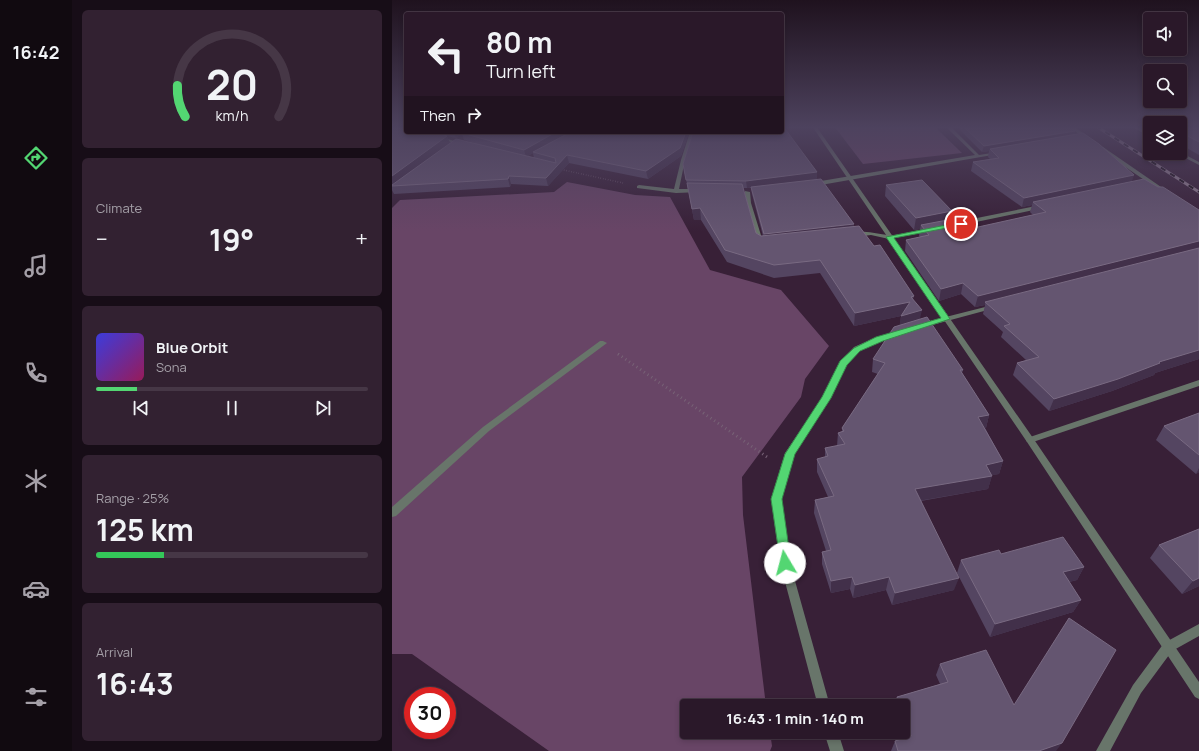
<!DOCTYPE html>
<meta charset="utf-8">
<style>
body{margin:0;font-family:Manrope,sans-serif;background:#322131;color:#f1f3f6;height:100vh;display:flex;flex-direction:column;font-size:15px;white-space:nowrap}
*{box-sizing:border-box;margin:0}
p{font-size:13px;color:#a5a0a8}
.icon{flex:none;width:22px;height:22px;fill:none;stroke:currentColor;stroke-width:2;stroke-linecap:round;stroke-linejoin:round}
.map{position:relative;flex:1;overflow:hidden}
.details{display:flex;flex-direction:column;gap:10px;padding:10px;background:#170d17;width:320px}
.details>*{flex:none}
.hud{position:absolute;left:12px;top:12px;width:380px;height:122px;border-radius:4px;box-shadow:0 2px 6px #0003,0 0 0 1px #463746;background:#2a1829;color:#f1f3f6;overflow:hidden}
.buttons{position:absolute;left:751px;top:12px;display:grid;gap:8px}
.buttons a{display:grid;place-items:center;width:44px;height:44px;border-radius:4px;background:#2a1829;box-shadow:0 2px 6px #0003,0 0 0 1px #463746;font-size:20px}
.speed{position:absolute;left:12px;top:687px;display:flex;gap:8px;font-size:20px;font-weight:700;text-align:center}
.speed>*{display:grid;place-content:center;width:52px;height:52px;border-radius:50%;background:#2a1829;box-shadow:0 2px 6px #0003,0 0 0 1px #463746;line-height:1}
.speed .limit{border:6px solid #d22;background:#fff;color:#111}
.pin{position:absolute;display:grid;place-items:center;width:34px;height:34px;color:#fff;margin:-17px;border:2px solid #fff;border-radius:50%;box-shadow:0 1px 4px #0007}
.me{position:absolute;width:44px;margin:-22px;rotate:352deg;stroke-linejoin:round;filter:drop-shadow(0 0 3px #0008)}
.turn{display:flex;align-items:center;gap:14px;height:84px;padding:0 16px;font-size:18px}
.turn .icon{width:52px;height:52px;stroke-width:2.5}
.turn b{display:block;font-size:28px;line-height:34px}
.then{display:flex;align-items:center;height:38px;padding:0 16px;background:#0003;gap:8px;font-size:15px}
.big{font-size:30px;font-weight:700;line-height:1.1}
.details .widget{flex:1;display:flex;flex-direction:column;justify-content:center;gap:6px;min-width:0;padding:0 14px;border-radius:6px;background:#322131}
.details .dial{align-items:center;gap:0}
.dial svg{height:104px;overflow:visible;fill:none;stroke:#463746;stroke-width:7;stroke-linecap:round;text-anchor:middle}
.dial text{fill:#f1f3f6;stroke:none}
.song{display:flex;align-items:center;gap:12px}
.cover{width:48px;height:48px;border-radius:6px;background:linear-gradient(135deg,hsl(240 70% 55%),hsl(330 70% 35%))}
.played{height:4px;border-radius:2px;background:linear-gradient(90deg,#53d672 15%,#463746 15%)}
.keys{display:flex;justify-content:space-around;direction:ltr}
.heat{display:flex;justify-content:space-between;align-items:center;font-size:22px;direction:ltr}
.charge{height:6px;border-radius:3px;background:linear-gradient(90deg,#34c759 25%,#463746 0)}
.trip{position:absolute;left:288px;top:699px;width:230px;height:40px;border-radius:4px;background:#2a1829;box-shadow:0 2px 6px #0003,0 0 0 1px #463746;font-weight:700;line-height:40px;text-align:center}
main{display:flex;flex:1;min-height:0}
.tab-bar{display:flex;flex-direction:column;width:72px;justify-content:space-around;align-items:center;background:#110a10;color:#a5a0a8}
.tab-bar .icon{width:28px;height:28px}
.tab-bar .current{color:#53d672}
.tab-bar b{font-size:18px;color:#f1f3f6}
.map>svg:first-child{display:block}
.green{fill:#684566}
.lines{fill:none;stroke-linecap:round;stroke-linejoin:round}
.path-far2{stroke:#776276;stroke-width:1.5;stroke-dasharray:0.5 2;stroke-linecap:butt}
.path-far1{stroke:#776276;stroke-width:2;stroke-dasharray:1 2.5;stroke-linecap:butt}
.path{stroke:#776276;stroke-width:3;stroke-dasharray:1 3.5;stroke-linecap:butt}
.service{fill:#68756a;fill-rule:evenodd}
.minor{fill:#68756a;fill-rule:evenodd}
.tertiary{fill:#68756a;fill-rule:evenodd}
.rail-casing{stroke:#927f91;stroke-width:3}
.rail{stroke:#190e18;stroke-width:2;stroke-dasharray:5.5;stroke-linecap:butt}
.wall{fill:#544561;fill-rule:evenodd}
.shaded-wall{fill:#42304a}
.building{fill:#645570;stroke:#796a82}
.route{fill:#53d672;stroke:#368b4a}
</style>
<main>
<nav class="tab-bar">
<b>16:42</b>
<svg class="icon current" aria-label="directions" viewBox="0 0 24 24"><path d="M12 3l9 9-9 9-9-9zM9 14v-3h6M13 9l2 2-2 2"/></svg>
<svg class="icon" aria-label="music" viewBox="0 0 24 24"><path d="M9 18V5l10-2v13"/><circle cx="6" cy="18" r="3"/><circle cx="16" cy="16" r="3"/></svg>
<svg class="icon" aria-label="phone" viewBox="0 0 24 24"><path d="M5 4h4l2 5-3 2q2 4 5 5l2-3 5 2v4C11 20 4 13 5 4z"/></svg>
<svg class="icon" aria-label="climate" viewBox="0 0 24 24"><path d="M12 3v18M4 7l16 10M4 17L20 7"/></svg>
<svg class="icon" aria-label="car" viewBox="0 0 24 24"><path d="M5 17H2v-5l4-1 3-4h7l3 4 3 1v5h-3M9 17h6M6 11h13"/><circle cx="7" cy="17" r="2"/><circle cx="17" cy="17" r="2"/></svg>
<svg class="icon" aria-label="filters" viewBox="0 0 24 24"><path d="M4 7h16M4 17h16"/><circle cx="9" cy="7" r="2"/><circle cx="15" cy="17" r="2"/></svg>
</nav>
<section class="details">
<div class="widget dial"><svg viewBox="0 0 100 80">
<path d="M14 69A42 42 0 1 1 86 69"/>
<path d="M14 69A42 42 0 0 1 8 45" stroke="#53d672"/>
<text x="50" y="56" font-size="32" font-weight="700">20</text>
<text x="50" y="72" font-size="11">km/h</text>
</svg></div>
<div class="widget"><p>Climate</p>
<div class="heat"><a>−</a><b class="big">19°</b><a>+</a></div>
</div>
<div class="widget">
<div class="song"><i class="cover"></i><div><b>Blue Orbit</b><p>Sona</p></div></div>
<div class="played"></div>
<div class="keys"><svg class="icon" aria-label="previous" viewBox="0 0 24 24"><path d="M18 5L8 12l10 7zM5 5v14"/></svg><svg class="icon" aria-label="pause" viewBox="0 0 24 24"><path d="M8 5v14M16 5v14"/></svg><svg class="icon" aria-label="next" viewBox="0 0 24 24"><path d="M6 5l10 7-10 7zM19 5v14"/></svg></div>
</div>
<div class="widget"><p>Range · 25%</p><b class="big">125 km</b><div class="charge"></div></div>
<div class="widget"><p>Arrival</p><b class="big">16:43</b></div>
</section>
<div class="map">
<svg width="807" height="751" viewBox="0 0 807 751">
<rect width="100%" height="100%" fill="#382037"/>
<!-- green -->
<path class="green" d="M442,126h100l28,27 -99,11z
M175,182l68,13 35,2 40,73 71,20 48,56 -24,33 -4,18 -59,80 1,38 23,191h-79v26h83l2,14 -2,5h-221l-137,-97h-20v-446l8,-8 154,-8z"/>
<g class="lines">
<!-- path-far2 -->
<path class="path-far2" d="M167,169l64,14"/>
<!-- path-far1 -->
<path class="path-far1" d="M226,354l2,1"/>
<!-- path -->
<path class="path" d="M226,354l149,103"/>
<!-- service -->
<path class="service" d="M208,341h3l4,2 -118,88 -93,85 -4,1v-10l91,-80z"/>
<!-- minor -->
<path class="minor" d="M553,126h5l29,29 19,-3 2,1 -2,1 -183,32 -3,-2 3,-2 160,-27z
M676,126h5l18,13 -4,1z
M739,126h5l14,8v3z
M26,132h7l39,12 -4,1z
M298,132h4l-9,28 -6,29h19l2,1v2l-24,1 -39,-5v-2l2,-1 35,4 7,-29z
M707,147h4l61,42 -5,1 -60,-41z
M788,152l19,10v3l-21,-11v-1h2z
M353,191l5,1 1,11 13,42 -1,1 -2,1 -3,-2 -13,-42z
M649,205l3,2 -1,1 -91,19 -3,-2 3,-2z
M537,228l2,1v2l-42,8 -18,-4 -17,2 -3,-2c11,-7 25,-1 37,0 10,1 30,-5 41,-7z
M601,305l4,2 -2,1 -74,20 -4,-2 1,-2z
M507,331h3l1,2 -1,2 -19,6 -23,10 -13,13 -16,34 -37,56 -13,45 9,64 40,143h-12l-38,-143 -9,-64 14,-46 38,-56 18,-36 13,-14 23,-10z
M807,380v6l-166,56h-6l-1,-2 1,-2z
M807,624v12l-27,15 -31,42 -31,58h-14l37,-66 31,-42z
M432,732h14l6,19h-14z"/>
<!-- tertiary -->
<path class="tertiary" d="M420,126h4l217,312 166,244v17l-4,-2 -168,-255z"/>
<!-- rail casing -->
<g class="rail-casing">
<path id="rail" d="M704,126l103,66"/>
</g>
<!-- rail -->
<use href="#rail" class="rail"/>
</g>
<!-- wall -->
<path class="wall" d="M0,126l14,6h283l-8,24 -33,23 -79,-16 -21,23 -37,-2 -1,3 -116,7 -2,-4zM177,132l-4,3 -17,10 7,-5zM70,134l2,6 10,3 -38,10 14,-10 -3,-7 9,2zM141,153l1,5 -6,-2z
M564,126h113l6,5 -1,3 58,47 67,29v149l-44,14 -1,2 -42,16 -63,20 -36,-36 4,-12 9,-3 -25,-23 2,-5 -20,-18 2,-9 -10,2 -14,-13 -22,7 -34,-50 1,-11 14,-3 -1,-1 1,-7 -6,1 -29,-34 1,-11 66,26 -2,8 19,10 64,-14 -3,-3 2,-7 -10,2 -51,-36 2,-9 17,-3 -2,-2 1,-6 -7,1z
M788,126h19v29l-19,-11z
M291,164l134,15 37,45v2l20,20 40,50 -1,3 7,21 43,50 -1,3 27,42 -3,13h-1l18,33 -4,13 -7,1 -4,14 -67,12 33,89 -62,15 -6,-15 -33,8 -3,-9 -19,4 -9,-29v-12l4,-1 -12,-38 1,-13 13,-3 -11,-25v-13l8,-2v-9l12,-2 1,-13 4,-2v-3l36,-54 -6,-2 1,-13 27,-33 1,-10 -47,10 -34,-53 -46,5 -47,-16 -26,-42h-7zM351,188h8l1,6 11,42h-2l-5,-3z
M807,413v59l-3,2 -40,-34 8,-14z
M807,529v57l-17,8 -32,-36 9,-13z
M609,554l83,13 -7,13 -8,2 12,18 -8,12 -83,25 -33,-64 4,-13z
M548,664l74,41 42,46h-165l4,-10 9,-3 -2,-6h1v-26h-9l3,-9 43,-13 -4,-9z"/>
<!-- shaded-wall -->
<path class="shaded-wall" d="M683,131l-1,5 -84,13 -1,2 -7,1 2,-6z
M61,132h11l-8,6z
M164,132h13l-35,21 -1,-1v1l-7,4 -2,-7z
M294,132h3l-8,24 -33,23 -2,-8z
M55,136l3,7 -58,43v-10z
M175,155l2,8 -21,23 -2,-8z
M425,172v8l-70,8 -1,-7z
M742,175l-3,9 -98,18 -1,3 -10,2 2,-9z
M117,176l2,8 -1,3 -2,-8z
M308,208l1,12h-7l-2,-11z
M560,211l-2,11 -29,3 -1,4 -6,1 2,-12z
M462,224v7l-90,10v-7z
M807,241v10l-214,51v3l-10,2 3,-11z
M571,283l-2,11 -22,7 2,-12z
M518,302l12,8 -3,13 -20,6 2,-13 -47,10 1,-13z
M807,350v9l-44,14 -1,2 -42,16 -63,20 5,-12 105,-37z
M597,415l-3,13 -11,2 3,-13z
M611,461l-4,13 -17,3 4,-12z
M807,468v4l-3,2z
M600,476l-4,13 -76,13 3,-13z
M692,567l-7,13 -21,5 7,-13z
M460,577l-2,12 -19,4v-12z
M497,577l-3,13 -33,8 2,-13z
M567,578l-5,12 -62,15 3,-12z
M807,578v8l-17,8 11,-13z
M689,600l-8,12 -83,25 5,-13z
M670,743l-6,8h-17z"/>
<!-- building -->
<path class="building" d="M0,126h14v6h28l13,4 -55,40z
M390,126h1l34,46 -71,9 -60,-1 -3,-16 10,-32h89z
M571,126h106l6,5 -91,15z
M788,126h19v16l-19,-10z
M72,132h92l-32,18 -62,-17z
M177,132h117l-6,16 -34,23 -79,-16 -21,23 -37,-2 -1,3 -116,7v-1l64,-46 100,24 -1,-5 -22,-6 32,-17z
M691,133l16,11 35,31 -110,23 -51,-36 26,-4 -9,-9z
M429,179l33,45 -90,10 -13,-47z
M752,179l14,8h5l36,23v31l-221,55 -15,-13 -22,6 -35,-49 23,-5 -8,-10 37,-7 11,11 77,-17 -13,-10z
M530,180l30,31 -36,7 -30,-33z
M295,183l55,1 14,49 5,3 98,-10 15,20 6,-1 34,51 -3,1 11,13 -21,6 9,-14 -55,11 -35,-53 -46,5 -49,-15 -25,-42 -8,1z
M807,248v102l-40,12 1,1 -42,16 -64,20 -37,-36 22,-6 -35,-31 6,-2 -25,-22z
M535,317l36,53h-3l29,45 -11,2 25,44 -17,4 6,11 -77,13 44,89 -64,15 -6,-16 -34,8 -3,-8 -21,4 -9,-29 9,-2 -16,-50 19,-4 -17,-37 11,-3 -3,-8 20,-4 -7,-11 6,-2 -2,-3 43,-65 -12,-4 21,-32z
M807,413v42l-35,-29z
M807,529v49l-6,3 -34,-36z
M671,537l21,30 -21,5 18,28 -86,24 -34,-64 38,-10 2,4z
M677,618l47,32 -54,93 -23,8h-141l-3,-10 16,-5 -8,-22v-8h-3l-3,-9 51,-15 -8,-18 46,-14 28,55z"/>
<!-- sky -->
<linearGradient id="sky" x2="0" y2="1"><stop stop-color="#1f121e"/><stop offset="0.55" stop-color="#4d425e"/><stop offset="1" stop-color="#4d425e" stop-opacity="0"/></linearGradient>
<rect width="807" height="231" fill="url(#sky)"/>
<!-- route -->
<path class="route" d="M569,222h2v3l-69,13 56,81 -67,22 -23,10 -13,14 -16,33 -36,56 -13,45 9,64 -1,4 -5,1 -4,-1 -10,-68 14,-45 37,-57 18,-36 14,-13 22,-11 65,-19 -55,-81z"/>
</svg>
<div class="buttons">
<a><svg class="icon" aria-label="sound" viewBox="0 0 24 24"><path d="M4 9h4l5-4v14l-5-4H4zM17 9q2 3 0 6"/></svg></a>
<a><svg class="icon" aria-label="search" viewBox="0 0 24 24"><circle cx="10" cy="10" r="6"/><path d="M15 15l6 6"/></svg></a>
<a><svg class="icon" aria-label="layers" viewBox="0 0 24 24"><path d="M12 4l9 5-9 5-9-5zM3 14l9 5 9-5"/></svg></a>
</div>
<div class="speed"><div class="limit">30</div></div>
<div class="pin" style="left:569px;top:224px;background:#d93025"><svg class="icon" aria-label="arrive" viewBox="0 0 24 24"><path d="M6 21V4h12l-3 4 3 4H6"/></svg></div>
<svg class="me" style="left:393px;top:563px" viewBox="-20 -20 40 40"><circle r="19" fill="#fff"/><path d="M0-13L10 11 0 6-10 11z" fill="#53d672"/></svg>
<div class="trip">16:43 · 1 min · 140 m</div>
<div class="hud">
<div class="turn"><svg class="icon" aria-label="left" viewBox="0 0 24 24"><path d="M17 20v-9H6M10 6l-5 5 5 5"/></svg><div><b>80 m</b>Turn left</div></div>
<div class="then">Then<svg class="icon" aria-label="right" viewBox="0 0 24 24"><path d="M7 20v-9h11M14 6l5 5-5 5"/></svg></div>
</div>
</div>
</main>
